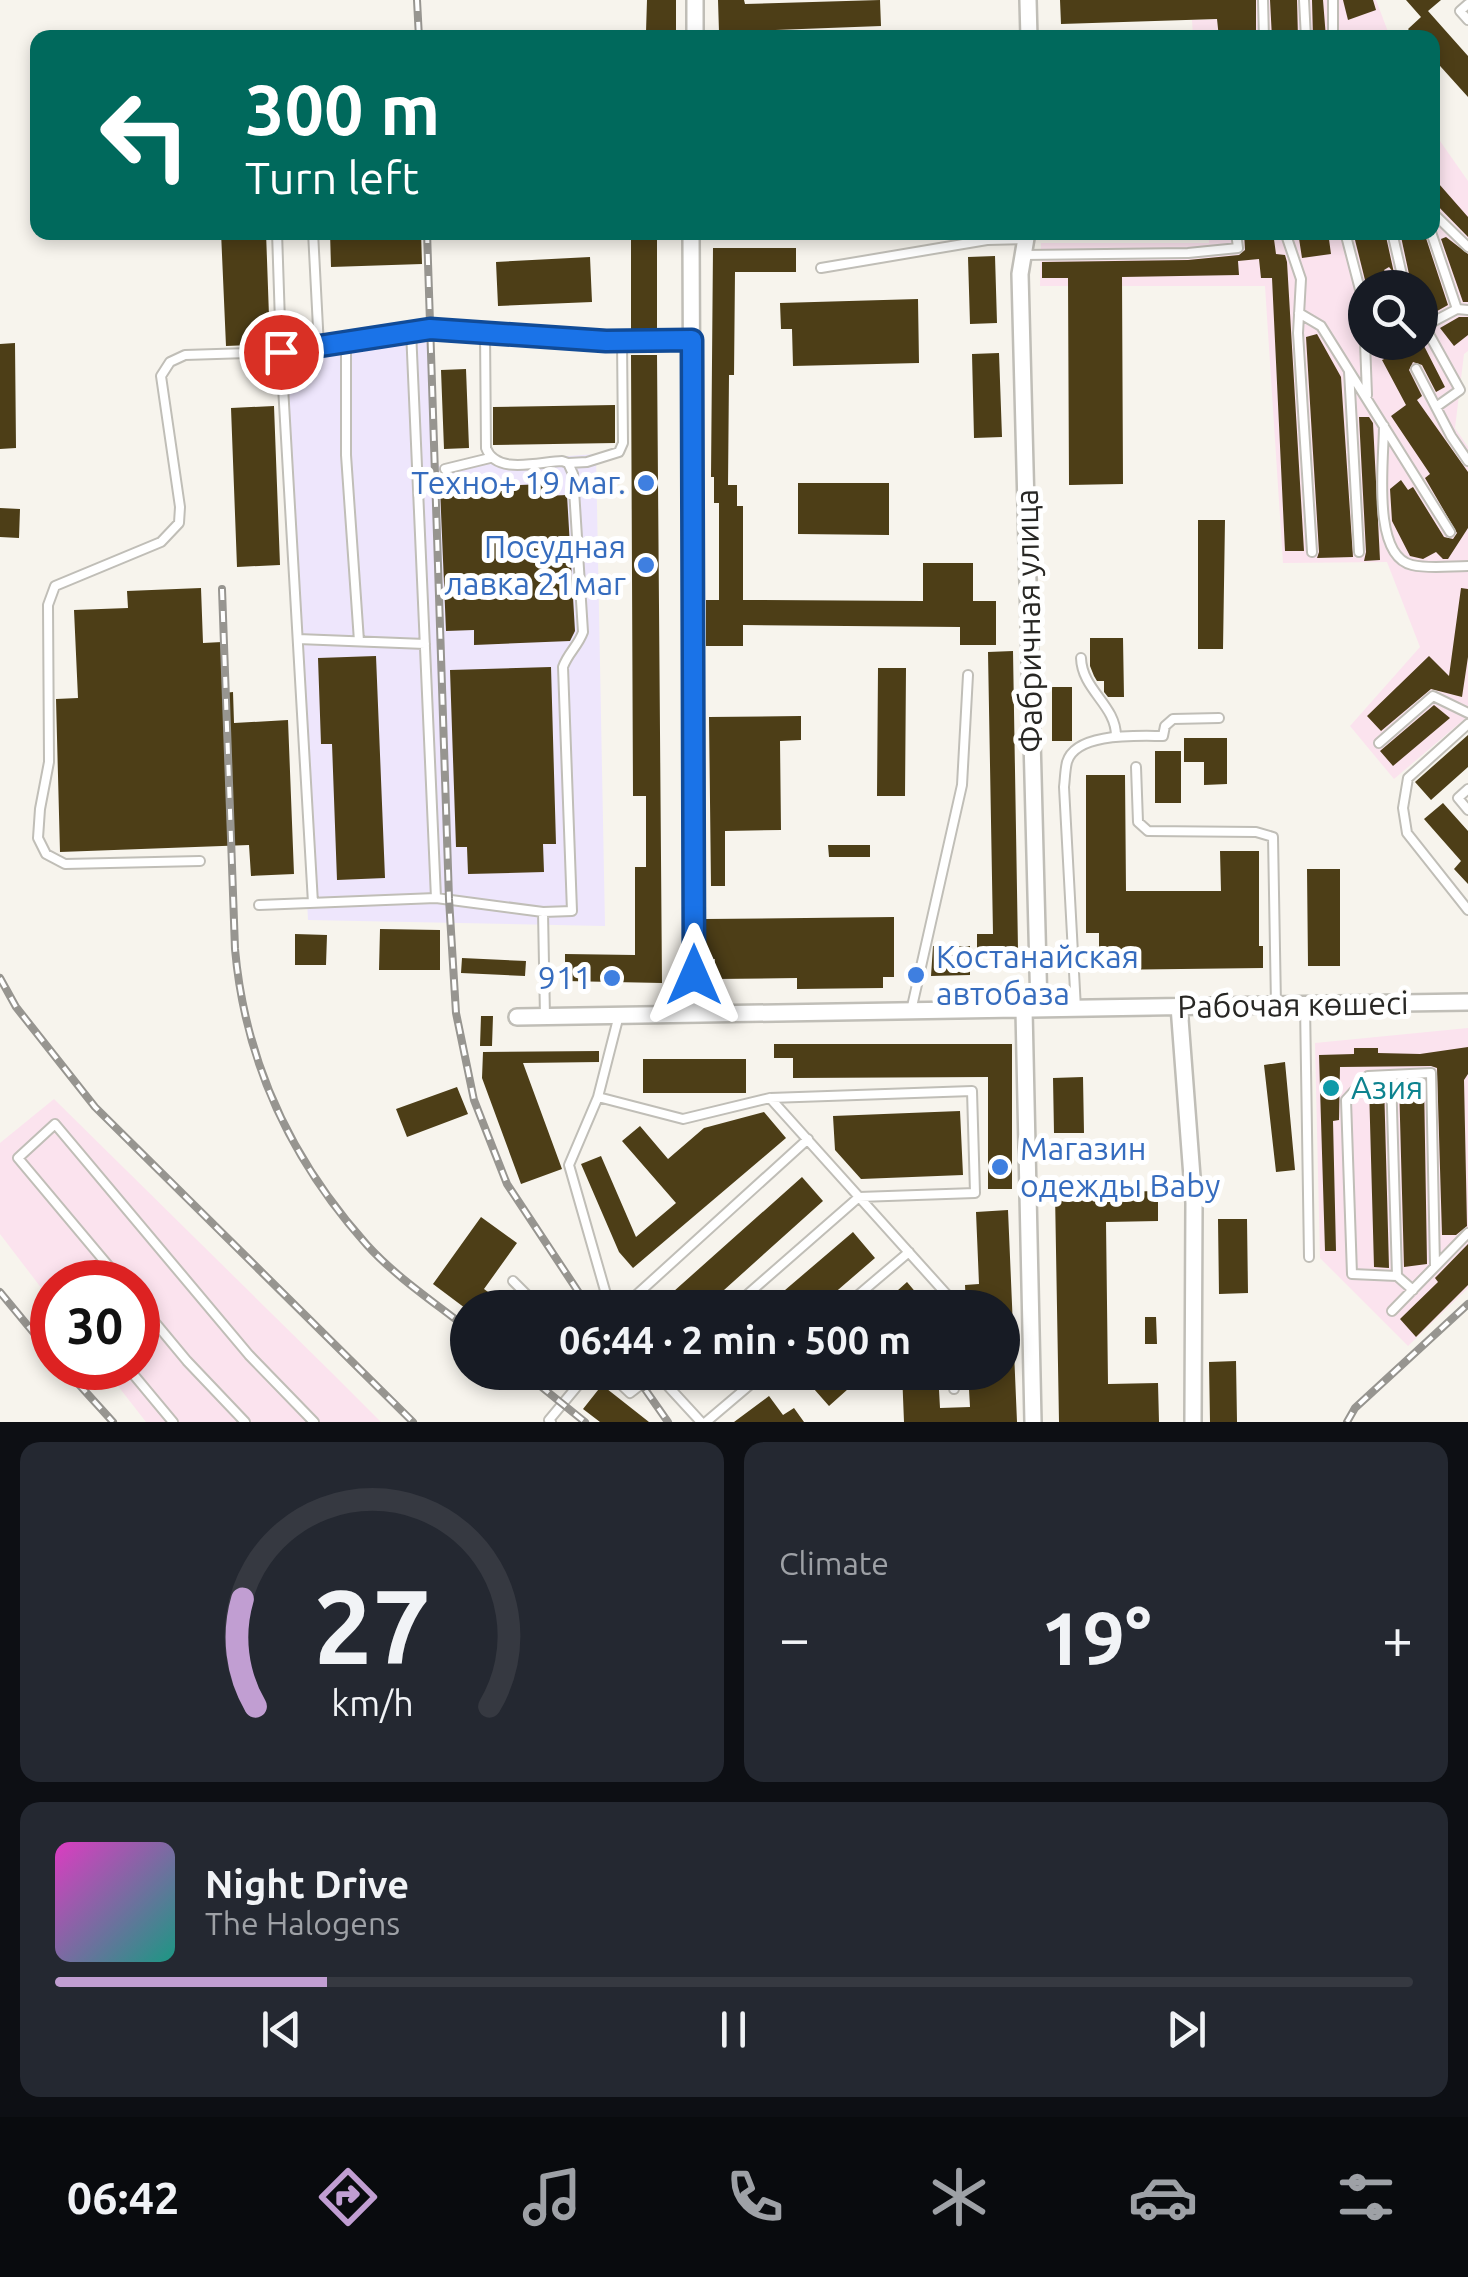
<!DOCTYPE html>
<meta charset="utf-8">
<style>
body{margin:0;font-family:Ubuntu,sans-serif;background:#242831;color:#f1f3f6;height:100vh;display:flex;flex-direction:column;font-size:38px;white-space:nowrap}
*{box-sizing:border-box;margin:0}
p{font-size:32px;color:#9ea1a6}
.icon{flex:none;width:55px;height:55px;fill:none;stroke:currentColor;stroke-width:2;stroke-linecap:round;stroke-linejoin:round}
.map{position:relative;height:1422px;overflow:hidden}
.sheet{display:flex;flex-direction:column;gap:20px;padding:20px;background:#0d0f14;flex:1}
.sheet>*{flex:none}
.hud{position:absolute;left:30px;top:30px;width:1410px;height:210px;border-radius:20px;box-shadow:0 5px 15px #0003;background:#00695c;color:#fff;overflow:hidden}
.buttons{position:absolute;left:1348px;top:270px;display:grid;gap:20px}
.buttons a{display:grid;place-items:center;width:90px;height:90px;border-radius:50%;background:#171b24;box-shadow:0 5px 15px #0003;font-size:50px}
.speed{position:absolute;left:30px;top:1260px;display:flex;gap:20px;font-size:50px;font-weight:700;text-align:center}
.speed>*{display:grid;place-content:center;width:130px;height:130px;border-radius:50%;background:#171b24;box-shadow:0 5px 15px #0003;line-height:1}
.speed .limit{border:15px solid #d22;background:#fff;color:#111}
.pin{position:absolute;display:grid;place-items:center;width:85px;height:85px;color:#fff;margin:-42px;border:5px solid #fff;border-radius:50%;box-shadow:0 2px 10px #0007}
.me{position:absolute;width:110px;margin:-55px;rotate:0deg;stroke-linejoin:round;filter:drop-shadow(0 0 8px #0008)}
.turn{display:flex;align-items:center;gap:35px;height:210px;padding:0 50px;font-size:45px}
.turn .icon{width:130px;height:130px;stroke-width:2.5}
.turn b{display:block;font-size:70px;line-height:85px}
.big{font-size:75px;font-weight:700;line-height:1.1}
.sheet .card{flex:1;display:flex;flex-direction:column;justify-content:center;gap:15px;min-width:0;padding:0 35px;border-radius:20px;background:#242831}
.sheet .dial{align-items:center;gap:0}
.dial svg{height:260px;overflow:visible;fill:none;stroke:#363941;stroke-width:7;stroke-linecap:round;text-anchor:middle}
.dial text{fill:#f1f3f6;stroke:none}
.song{display:flex;align-items:center;gap:30px}
.cover{width:120px;height:120px;border-radius:15px;background:linear-gradient(135deg,hsl(310 70% 55%),hsl(170 70% 35%))}
.played{height:10px;border-radius:5px;background:linear-gradient(90deg,#c19ed2 20%,#363941 20%)}
.keys{display:flex;justify-content:space-around;direction:ltr}
.heat{display:flex;justify-content:space-between;align-items:center;font-size:55px;direction:ltr}
.sheet .tiles{flex:1;display:grid;gap:20px;grid-template-columns:1fr 1fr}
.card:last-child{grid-column:span 2}
.trip{position:absolute;left:450px;top:1290px;width:570px;height:100px;border-radius:50px;background:#171b24;box-shadow:0 5px 15px #0003;font-weight:700;line-height:100px;text-align:center}
.tab-bar{display:flex;height:160px;justify-content:space-around;align-items:center;background:#090b0e;color:#9ea1a6}
.tab-bar .icon{width:70px;height:70px}
.tab-bar .selected{color:#c19ed2}
.tab-bar b{font-size:45px;color:#f1f3f6}
.map>svg:first-child{display:block}
.commercial{fill:#eee6fc}
.industrial{fill:#fbe3ee;fill-rule:evenodd}
.building{fill:#4d3e17}
.lines{fill:none;stroke-linecap:round;stroke-linejoin:round}
.service-casing{stroke:#c0beb7;stroke-width:12}
.minor-casing{stroke:#c0beb7;stroke-width:20}
.service{stroke:#fff;stroke-width:8}
.minor{stroke:#fff;stroke-width:15}
.rail-casing{stroke:#979590;stroke-width:8}
.rail{stroke:#fff;stroke-width:4;stroke-dasharray:11;stroke-linecap:butt}
.route-casing{stroke:#114b97;stroke-width:25}
.route{stroke:#1a73e8;stroke-width:18}
.shop-dot{fill:#3f7fe0;stroke:#fff;stroke-width:4}
.culture-dot{fill:#0f9aa8;stroke:#fff;stroke-width:4}
.labels{text-anchor:middle;stroke-width:10;stroke-linejoin:round;paint-order:stroke}
.shop-label{font-size:32px;fill:#366cbe;stroke:#fff;text-anchor:end}
.street-label{font-size:32px;fill:#282724;stroke:#fff}
.culture-label{font-size:32px;fill:#0d838f;stroke:#fff;text-anchor:start}
</style>
<div class="map">
<svg width="1468" height="1422" viewBox="0 0 1468 1422">
<rect width="100%" height="100%" fill="#f7f4ed"/>
<!-- commercial -->
<path class="commercial" d="M429,342l4,124 163,-12 9,472 -297,-6 -27,-568z"/>
<!-- industrial -->
<path class="industrial" d="M1256,0h120l14,37h-197l-1,-17 63,-2z
M1433,131l35,50v170l-4,3 -9,74 13,19v269l-74,63 -44,-53 70,-79 -33,-85 -104,1 -18,-277h-225l1,-43h168v-11h223zM1365,288h55v54h-55z
M1468,1028v260l-60,58 -88,-88 -5,-215z
M54,1099l280,276 47,47h-235l-42,-54h34v-86h-86v20l-52,-68v-91z"/>
<!-- building -->
<path class="building" d="M647,0h29v32h-30z
M718,0h26l1,4 135,-4 1,26 -162,6z
M1060,0h196v38h-37l-2,-19 -156,5z
M1270,0h27l1,38h-26z
M1312,0h11l3,38h-13z
M1343,0h30l3,10 -28,10z
M1406,0h35l-13,11 40,45v41l-36,-40v-19h-17l-7,-9 13,-12z
M1432,176l36,41v20l-36,-37z
M221,232h45l4,112 -44,2z
M330,232h91l1,32 -91,3z
M631,232h26v99h-26z
M1244,232h29l3,22 9,1 2,7 17,289h-19l-13,-273h-11l-2,-19 -21,2 1,14 -117,2 1,207 -54,1 -1,-207h-26v-16l146,-2 51,-5 6,-5z
M1298,232h30l3,22 -29,4z
M1353,232h32l9,41 -5,-6 -5,3 9,18h-26z
M1400,232h24l24,73 -18,10 -10,-10v-17h-8z
M1446,237l22,17v48h-5l-22,-63z
M713,248h83v24h-61l-1,103h-5l-1,110h9v21h6v94l180,1v-38h50v38h23v44h-36v-18l-217,-2v21h-37v-46h13v-97h-5v-26h-3z
M995,256l2,67 -27,1 -2,-67z
M590,257l2,45 -94,4 -2,-44z
M918,299l1,64 -126,3 -1,-37h-11l-1,-26z
M1459,317h9v18l-14,11 -14,-18z
M1317,334l24,43 12,180 -36,1 2,-6 -13,-215z
M1391,342h31l23,45 -9,5 -14,-27 -9,-3 -4,8 13,26 -5,4 51,72v56l-20,31h-5l-7,-7 -13,7 -13,-3 -18,-35 -2,-32 11,-9 7,10 5,-3 31,50 9,2 4,-6 -32,-55 5,-4 -39,-58 15,-11 -24,-45 15,-7z
M15,343l1,105 -16,1v-105z
M999,353l3,84 -28,1 -2,-84z
M631,355h26l5,628 -97,-2v-27l70,1v-88h11v-71h-13z
M466,369l3,79 -25,1 -3,-79z
M615,405v38l-122,2v-38z
M274,406l6,159 -43,2 -6,-159z
M1359,417h10l4,6 7,137 -16,1 2,-9z
M798,483h91v52l-91,-1z
M544,484v12l23,-1 8,136 -5,10 -96,4v-15l-28,1 -6,-143z
M0,508l20,1 -1,29 -19,-1z
M1198,520h27l-2,129h-25z
M201,588l2,55 19,-1 2,51 9,-1 1,31 54,-3 6,154 -43,2 -2,-31 -189,7 -4,-153 22,-1 -4,-88 54,-2 -1,-17z
M1461,588l7,1v68l-6,40 -31,-8 -50,42 -14,-15 62,-60 20,20z
M1090,638h33l1,59h-16l-4,-5v-11h-7l-3,-5 -4,-10z
M1013,651l5,299 -41,1v-17h16l-5,-282z
M376,656l9,222 -48,2 -5,-136h-11l-3,-86z
M551,667l5,177h-13l1,28 -76,2 -1,-27h-11l-6,-177z
M878,668h28l-1,128h-28z
M1052,687h20v54h-20z
M1434,705l16,13 -57,48 -13,-15z
M801,716v24l-21,1 1,89 -56,1v55h-14l-2,-169z
M1468,735v32l-37,33 -16,-18z
M1184,738h43v46l-23,1v-23h-20z
M1155,751h26v52h-26z
M1086,775h39l1,116h95l-1,-40h39v95h4v22l-164,2v-37h-13z
M1443,803l25,28v53l-14,-15 7,-8 -37,-42z
M828,845h42v12h-41z
M1307,869h33v97h-32z
M894,917v60h-11v11l-86,1v-11l-82,1v-20h-9l-1,-40z
M380,929l60,1v40h-61z
M295,934l32,1 -1,30h-31z
M933,946h37v29l-39,1z
M462,958l64,3 -1,15 -64,-3z
M481,1016h12l-1,30h-12z
M774,1044h238v145h-24v-112l-195,1v-20h-19z
M1468,1047v27l-4,6 3,146 -11,9h-14l-5,-167 -6,-2 -91,1 -1,53 -6,1 3,130h-11l-6,-196 35,-1v-6h24v5l42,1z
M599,1051v11l-76,1 39,106 -41,15 -39,-106 1,-26z
M643,1059h103v34h-103z
M1285,1062l10,108 -19,2 -12,-107z
M1083,1077l1,56h-30l-1,-55z
M1424,1081l3,183 -23,3 -5,-185z
M1371,1083h13l5,185 -15,-1 -5,-181z
M457,1087l11,27 -61,23 -11,-28z
M960,1111l3,64 -102,4 -26,-29 -2,-34z
M764,1112l22,26 -153,130 -14,-16 -38,-88 20,-8 35,81 40,-34 -54,-62 18,-15 28,33 36,-31z
M802,1177l21,24 -119,107h-49z
M1158,1191v30l-52,1 2,162 50,-1 1,39h-100l-4,-229z
M1008,1210l9,212h-113l-2,-50h36l2,36 30,-1 -2,-35h34v-64h-36l-1,-23 14,-1 -3,-72z
M481,1217l36,26 -33,46 26,19h-45l-32,-24z
M1218,1219h29l1,74 -29,1z
M853,1232l22,26 -58,50h-53z
M1468,1244v41l-52,52 -16,-18 38,-37 -3,-4z
M907,1282l22,26h-51z
M1145,1317h11l1,27h-12z
M1236,1361l1,61h-27l-1,-60z
M799,1372h68l-38,34z
M602,1385l47,37h-49l-17,-13z
M769,1396l14,19 11,-7 10,14h-70z"/>
<g class="lines">
<!-- service casing -->
<g class="service-casing">
<path id="service" d="M1263,0l1,38
M1304,0l2,38
M1468,4l-8,7 8,9
M1333,38v-38
M1432,212l36,35
M313,232l6,115
M1285,232l16,47 -3,54 14,219
M1345,232l19,73 1,23
M1392,232l13,56
M1431,232l26,77
M1023,255l165,-2 50,-5 -2,-16
M821,268l166,-28 39,-1
M1299,313l22,13 129,206
M1420,318l40,72 -24,17
M1425,326l32,-17 11,1
M411,330l25,568
M346,342v113l13,186
M1365,342l2,53
M1416,369l35,67 17,25
M1349,371l10,181
M1384,426c0,33 -13,130 28,139 17,4 39,1 56,1
M568,463l19,-1 32,-10 4,-9 -1,-102
M445,469l45,-11
M298,639l127,5
M1081,658c1,32 35,47 35,78
M1468,724l-60,54 -5,30 4,25 61,77
M1379,743l54,-47 35,17
M1136,767l2,55 10,9 108,1 17,5 3,168
M1468,789l-10,9 10,12
M200,861l-135,3 -19,-10 -8,-16 2,-29 9,-47 -1,-157 7,-19 106,-44 18,-19 1,-16 -19,-131 9,-14 15,-7 96,-3 -4,-120
M313,903l-32,-551 149,-23 176,12 86,-1
M259,905l177,-7 107,14 29,-1 -9,-244c5,-14 15,-21 20,-35l-10,-158 -5,-11 -6,-2c-24,1 -66,14 -76,-13l-1,-116
M543,912l2,105
M1305,1005l4,252
M1076,1009l-12,-222c1,-8 1,-17 3,-25 9,-30 71,-26 96,-26l2,-10 8,-7 46,-1
M911,1011l51,-226 6,-110
M1391,1075l6,201
M598,1097l85,22 87,-21 202,-7 3,102 -116,4 -127,111
M770,1098l179,199 1,11
M513,1281l27,27
M122,1282l-104,-124 37,-34 194,231 65,67
M1413,1290l-16,-14 -45,-2 -6,-174 22,-24 63,-3 4,193
M138,1302l49,59 58,61
M610,1308l-41,-143 29,-68 21,-82
M622,1308l186,-169
M843,1308l66,-56
M1392,1311l76,-78
M128,1368l45,54
M608,1372l22,21 27,-21
M655,1372l46,50
M953,1372l1,17
M551,1422l-2,-2 40,-48
M706,1422l59,-50"/>
</g>
<!-- minor casing -->
<g class="minor-casing">
<path id="minor" d="M1028,0l1,38
M695,38v-38
M691,232l3,782
M1027,232l-7,42 19,735
M1179,1006l15,197 -1,219
M1024,1010l9,412
M517,1017l951,-15"/>
</g>
<!-- service -->
<use href="#service" class="service"/>
<!-- minor -->
<use href="#minor" class="minor"/>
<!-- rail casing -->
<g class="rail-casing">
<path id="rail" d="M417,0l2,38
M427,232l22,667 7,114 18,87 33,84 82,124
M222,589l13,360c10,113 56,211 132,296 29,32 67,57 101,84
M0,978l16,29 79,100 318,315
M0,1292l52,63
M64,1368l49,54
M523,1372l62,50
M633,1372l35,50
M1347,1422l8,-14 113,-104"/>
</g>
<!-- rail -->
<use href="#rail" class="rail"/>
</g>
<g class="lines">
<!-- route casing -->
<g class="route-casing">
<path id="route" d="M281,352l149,-23 176,12 86,-1 2,635"/>
</g>
<!-- route -->
<use href="#route" class="route"/>
</g>
<!-- markers -->
<g class="shop-dot">
<circle cx="646" cy="483" r="10"/>
<circle cx="646" cy="565" r="10"/>
<circle cx="916" cy="975" r="10"/>
<circle cx="612" cy="978" r="10"/>
<circle cx="1000" cy="1167" r="10"/>
</g>
<circle class="culture-dot" cx="1331" cy="1088" r="10"/>
<g class="labels">
<!-- shop labels -->
<g class="shop-label">
<text x="626" y="494">Техно+ 19 маг.</text>
<text x="626" y="558">Посудная<tspan x="626" dy="37">лавка 21маг</tspan></text>
<text x="936" y="968" text-anchor="start">Костанайская<tspan x="936" dy="37">автобаза</tspan></text>
<text x="592" y="989">911</text>
<text x="1020" y="1160" text-anchor="start">Магазин<tspan x="1020" dy="37">одежды Baby</tspan></text>
</g>
<!-- street labels -->
<g class="street-label">
<text transform="translate(1029 621) rotate(-91)" y="11">Фабричная улица</text>
<text transform="translate(1293 1005) rotate(-1)" y="11">Рабочая көшесі</text>
</g>
<!-- culture labels -->
<g class="culture-label">
<text x="1351" y="1099">Азия</text>
</g>
</g>
</svg>
<div class="buttons">
<a><svg class="icon" aria-label="search" viewBox="0 0 24 24"><circle cx="10" cy="10" r="6"/><path d="M15 15l6 6"/></svg></a>
</div>
<div class="speed"><div class="limit">30</div></div>
<div class="pin" style="left:281px;top:352px;background:#d93025"><svg class="icon" aria-label="arrive" viewBox="0 0 24 24"><path d="M6 21V4h12l-3 4 3 4H6"/></svg></div>
<svg class="me" style="left:694px;top:975px" viewBox="-20 -20 40 40"><path d="M0-17L14 15 0 8-14 15z" fill="#1a73e8" stroke="#fff" stroke-width="4"/></svg>
<div class="trip">06:44 · 2 min · 500 m</div>
<div class="hud">
<div class="turn"><svg class="icon" aria-label="left" viewBox="0 0 24 24"><path d="M17 20v-9H6M10 6l-5 5 5 5"/></svg><div><b>300 m</b>Turn left</div></div>
</div>
</div>
<section class="sheet">
<div class="tiles">
<div class="card dial"><svg viewBox="0 0 100 80">
<path d="M14 69A42 42 0 1 1 86 69"/>
<path d="M14 69A42 42 0 0 1 10 36" stroke="#c19ed2"/>
<text x="50" y="56" font-size="32" font-weight="700">27</text>
<text x="50" y="72" font-size="11">km/h</text>
</svg></div>
<div class="card"><p>Climate</p>
<div class="heat"><a>−</a><b class="big">19°</b><a>+</a></div>
</div>
<div class="card">
<div class="song"><i class="cover"></i><div><b>Night Drive</b><p>The Halogens</p></div></div>
<div class="played"></div>
<div class="keys"><svg class="icon" aria-label="previous" viewBox="0 0 24 24"><path d="M18 5L8 12l10 7zM5 5v14"/></svg><svg class="icon" aria-label="pause" viewBox="0 0 24 24"><path d="M8 5v14M16 5v14"/></svg><svg class="icon" aria-label="next" viewBox="0 0 24 24"><path d="M6 5l10 7-10 7zM19 5v14"/></svg></div>
</div>
</div>
</section>
<nav class="tab-bar">
<b>06:42</b>
<svg class="icon selected" aria-label="directions" viewBox="0 0 24 24"><path d="M12 3l9 9-9 9-9-9zM9 14v-3h6M13 9l2 2-2 2"/></svg>
<svg class="icon" aria-label="music" viewBox="0 0 24 24"><path d="M9 18V5l10-2v13"/><circle cx="6" cy="18" r="3"/><circle cx="16" cy="16" r="3"/></svg>
<svg class="icon" aria-label="phone" viewBox="0 0 24 24"><path d="M5 4h4l2 5-3 2q2 4 5 5l2-3 5 2v4C11 20 4 13 5 4z"/></svg>
<svg class="icon" aria-label="climate" viewBox="0 0 24 24"><path d="M12 3v18M4 7l16 10M4 17L20 7"/></svg>
<svg class="icon" aria-label="car" viewBox="0 0 24 24"><path d="M5 17H2v-5l4-1 3-4h7l3 4 3 1v5h-3M9 17h6M6 11h13"/><circle cx="7" cy="17" r="2"/><circle cx="17" cy="17" r="2"/></svg>
<svg class="icon" aria-label="filters" viewBox="0 0 24 24"><path d="M4 7h16M4 17h16"/><circle cx="9" cy="7" r="2"/><circle cx="15" cy="17" r="2"/></svg>
</nav>
